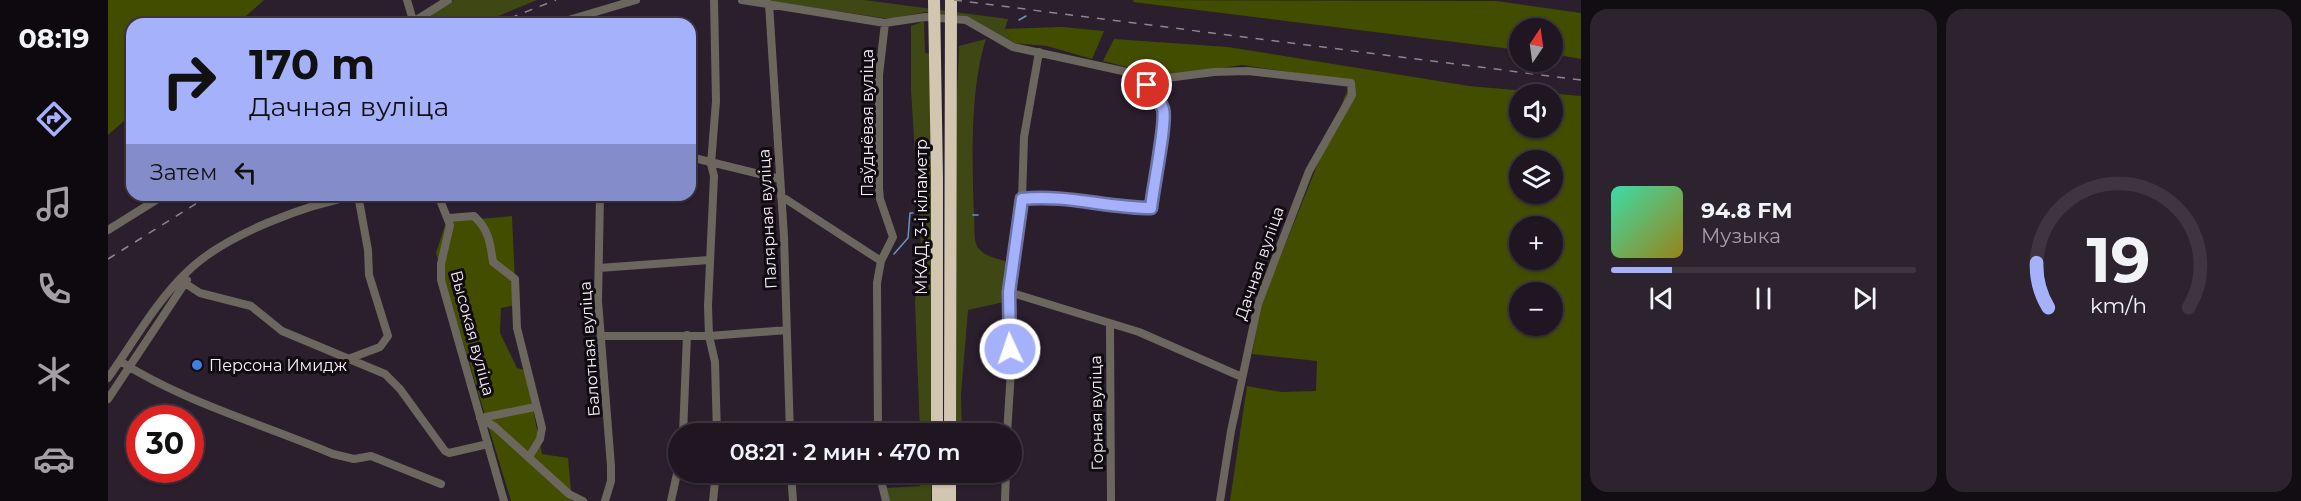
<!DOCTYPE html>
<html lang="ru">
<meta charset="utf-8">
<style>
body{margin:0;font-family:Montserrat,sans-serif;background:#2d232f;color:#f1f3f6;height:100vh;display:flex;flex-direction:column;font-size:22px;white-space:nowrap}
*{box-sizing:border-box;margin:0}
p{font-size:20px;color:#a29fa5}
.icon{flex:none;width:33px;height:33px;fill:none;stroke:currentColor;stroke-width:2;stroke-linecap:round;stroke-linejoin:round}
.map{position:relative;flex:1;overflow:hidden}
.side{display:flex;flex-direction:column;gap:9px;padding:9px;background:#120c13;width:720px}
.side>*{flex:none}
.hud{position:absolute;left:18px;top:18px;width:570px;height:183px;border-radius:18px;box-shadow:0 2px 4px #0004,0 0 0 2px #3d3540;background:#a6b1fc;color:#111;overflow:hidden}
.needle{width:39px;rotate:13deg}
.fabs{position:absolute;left:1401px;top:18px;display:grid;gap:12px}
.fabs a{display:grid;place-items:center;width:54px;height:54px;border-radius:50%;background:#201622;box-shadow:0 2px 4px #0004,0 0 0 2px #3d3540;font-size:30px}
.speed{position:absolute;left:18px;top:405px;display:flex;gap:12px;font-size:30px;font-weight:700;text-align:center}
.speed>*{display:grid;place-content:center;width:78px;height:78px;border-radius:50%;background:#201622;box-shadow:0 2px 4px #0004,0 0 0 2px #3d3540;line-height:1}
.speed .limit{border:9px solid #d22;background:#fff;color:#111}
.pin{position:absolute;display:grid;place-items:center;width:51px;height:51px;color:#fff;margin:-26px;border:3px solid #fff;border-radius:50%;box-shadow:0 2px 6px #0007}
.me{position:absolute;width:66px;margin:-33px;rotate:357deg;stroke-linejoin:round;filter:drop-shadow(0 0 4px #0008)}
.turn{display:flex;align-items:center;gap:21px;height:126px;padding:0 24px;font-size:27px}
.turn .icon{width:78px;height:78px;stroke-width:2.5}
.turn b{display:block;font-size:42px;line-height:51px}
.then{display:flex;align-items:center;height:57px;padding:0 24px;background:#0003;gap:12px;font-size:22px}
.side .card{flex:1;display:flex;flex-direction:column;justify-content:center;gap:9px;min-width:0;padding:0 21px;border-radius:18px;background:#2d232f}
.side .dial{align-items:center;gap:0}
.dial svg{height:156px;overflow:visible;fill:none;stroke:#3d3540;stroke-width:7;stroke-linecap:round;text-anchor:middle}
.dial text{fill:#f1f3f6;stroke:none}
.song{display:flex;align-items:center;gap:18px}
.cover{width:72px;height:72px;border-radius:9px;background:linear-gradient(135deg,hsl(160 70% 55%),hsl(50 70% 35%))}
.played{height:6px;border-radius:3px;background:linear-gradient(90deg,#a6b1fc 20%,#3d3540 20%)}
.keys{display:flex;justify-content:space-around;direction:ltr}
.side .tiles{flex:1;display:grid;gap:9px;grid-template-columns:repeat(2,1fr)}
.trip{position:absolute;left:560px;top:423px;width:354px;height:60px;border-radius:30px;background:#201622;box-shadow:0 2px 4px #0004,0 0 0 2px #3d3540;font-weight:600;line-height:60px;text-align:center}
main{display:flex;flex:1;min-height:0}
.menu{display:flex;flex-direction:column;width:108px;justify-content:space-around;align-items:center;background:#0d090e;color:#a29fa5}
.menu .icon{width:42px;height:42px}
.menu .active{color:#a6b1fc}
.menu b{font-size:27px;color:#f1f3f6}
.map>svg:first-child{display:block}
.green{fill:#3f4714}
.forest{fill:#434d00;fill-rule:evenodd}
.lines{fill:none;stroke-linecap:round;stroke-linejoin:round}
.stream{stroke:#6b93c3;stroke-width:1.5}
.minor{stroke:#6c675e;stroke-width:8}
.highway{stroke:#d2c6b1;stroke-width:12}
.rail{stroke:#8f8490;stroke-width:1.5;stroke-dasharray:8 8;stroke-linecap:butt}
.route-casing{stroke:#6c73a4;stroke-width:15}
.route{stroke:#a6b1fc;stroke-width:10}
.shop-dot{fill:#3f7fe0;stroke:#100a11;stroke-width:2}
.labels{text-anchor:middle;stroke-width:6;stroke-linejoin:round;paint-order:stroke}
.street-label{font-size:16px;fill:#f9f0fa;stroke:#100a11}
.poi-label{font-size:16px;fill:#f9f0fa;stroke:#100a11;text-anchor:start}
</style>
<main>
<nav class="menu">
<b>08:19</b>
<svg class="icon active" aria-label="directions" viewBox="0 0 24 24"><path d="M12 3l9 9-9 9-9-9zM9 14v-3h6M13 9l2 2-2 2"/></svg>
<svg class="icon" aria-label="music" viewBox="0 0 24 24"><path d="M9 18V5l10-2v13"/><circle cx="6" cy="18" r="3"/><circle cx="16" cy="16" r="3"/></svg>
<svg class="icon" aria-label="phone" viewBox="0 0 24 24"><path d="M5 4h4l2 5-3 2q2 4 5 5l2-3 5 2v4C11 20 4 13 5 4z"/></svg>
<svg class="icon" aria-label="climate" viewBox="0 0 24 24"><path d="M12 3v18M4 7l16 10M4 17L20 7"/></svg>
<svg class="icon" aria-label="car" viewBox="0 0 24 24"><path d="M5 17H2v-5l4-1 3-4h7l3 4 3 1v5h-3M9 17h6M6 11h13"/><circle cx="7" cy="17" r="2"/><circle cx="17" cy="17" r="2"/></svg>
</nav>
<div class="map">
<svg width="1473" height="501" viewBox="0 0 1473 501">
<rect width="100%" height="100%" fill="#2b1e2d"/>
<!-- green -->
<path class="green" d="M346,0h83l-58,24 -57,-1 10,-13z
M654,0h102l144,19 -3,10 10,14 -9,-1 -27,-19 -16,-7 -38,-4 -35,7z
M816,21l1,32 5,1 3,379h-13l-5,-131 6,-57 -10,-154v-65z
M878,39c-16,48 -14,124 -12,175 1,9 -1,24 3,32 6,11 20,12 31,16l-4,40 -36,8 -7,85 1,38 -8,1 2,-318 3,-70z
M812,473h12l-1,28h-42l-2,-13 33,-2z"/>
<!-- forest -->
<path class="forest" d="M0,0h156l-27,24h-105v90l-24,21z
M1026,0l362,1 85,12v46l-28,-5 -1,-26h-32l-1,22 -386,-48z
M954,27l42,4 -12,28 -45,-13 -33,-3 -9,-14z
M1006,39l114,8 241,39 112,10v405h-351l17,-115 34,6 35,-1 1,-30 -65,-7 9,-49 90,-224 -109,-16 -80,11 -59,-15zM1412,94h32v34h-32zM1412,160h32v34h-32zM1412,226h32v34h-32zM1412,292h32v34h-32z
M404,216l4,89 -15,3 -1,25 17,35 8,2 17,84 26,4 4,43h-61l-75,-248 10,-31z"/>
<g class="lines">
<!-- stream -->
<path class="stream" d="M911,20l7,-4
M865,215h5
M786,254l14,-16 2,-25h3"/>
<!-- minor -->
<path class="minor" d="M299,0l7,24
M606,0l2,101 -5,63 3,12 -6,130 1,30 6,26 2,72
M634,0l143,23 40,-6 41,3 47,27 146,32 55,-7 34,-1 103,12 1,12 -43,76 -51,133 -27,127 -11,70
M661,4l15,233 6,197
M302,24l38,-24
M447,24l81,-24
M582,157l90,22
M330,195l12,30 -9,39v16l63,221
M492,195l-2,106 13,165v15l-6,20
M673,196l100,65
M914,199c43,-5 86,9 129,9l3,-35 10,-55 -7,-20 -18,-23
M341,218l25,-2c15,14 16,26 19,46l22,17 2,49 25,100 -2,11 -11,18
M0,230l56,-35
M491,268l110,-8
M72,280l20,13 51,13 31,25 103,43 15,15 45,62 4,2 39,-9
M901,292l130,40 103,45
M1002,325l1,176
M493,336h108l78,-6
M243,358l29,-11 8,-11 -19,-61 -1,-25 -10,-55
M12,361c61,40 145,64 213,93l21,5 17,-3 70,28
M0,378c25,-35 48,-77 80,-107 38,-37 119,-67 171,-76
M0,399l79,-119
M372,418l15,9 74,67 14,7
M373,418l54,-11
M575,434l4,-99
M770,434l-1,-151 4,-22 12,-24 -13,-38 -1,-11v-113l6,-52
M899,434l4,-64 -3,-43 1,-35 13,-93 2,-62 15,-85
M683,472l2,29
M771,472l7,29
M563,501l7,-32
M605,501l3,-29
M897,501l1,-29"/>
<!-- highway -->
<path class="highway" d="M826,0l3,178v256
M842,434l1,-434
M830,472v29
M842,472v29"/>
<!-- rail -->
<path class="rail" d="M846,0l627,80
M387,24l61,-24
M0,259l102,-64"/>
</g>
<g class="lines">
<!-- route casing -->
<g class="route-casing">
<path id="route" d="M902,349l-1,-57 13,-93c43,-5 86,9 129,9 2,-20 16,-87 12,-99 -3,-9 -10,-16 -16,-24"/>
</g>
<!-- route -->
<use href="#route" class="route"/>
</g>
<!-- markers -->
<circle class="shop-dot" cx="89" cy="365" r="6"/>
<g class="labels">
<!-- street labels -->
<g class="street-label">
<text transform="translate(759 123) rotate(-90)" y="6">Паўднёвая вуліца</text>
<text transform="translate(813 217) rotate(-90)" y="6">МКАД, 3-і кіламетр</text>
<text transform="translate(659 219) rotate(-93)" y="6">Палярная вуліца</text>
<text transform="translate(1151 263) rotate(-71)" y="6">Дачная вуліца</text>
<text transform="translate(365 333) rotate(75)" y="6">Высокая вуліца</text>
<text transform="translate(481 349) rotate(-94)" y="6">Балотная вуліца</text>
<text transform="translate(988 413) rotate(-91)" y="6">Горная вуліца</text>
</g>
<!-- poi labels -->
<g class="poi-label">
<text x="101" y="371">Персона Имидж</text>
</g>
</g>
</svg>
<div class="fabs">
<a><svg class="needle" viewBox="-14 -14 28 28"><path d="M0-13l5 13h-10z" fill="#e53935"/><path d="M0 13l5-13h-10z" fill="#a29fa5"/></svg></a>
<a><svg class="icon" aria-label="sound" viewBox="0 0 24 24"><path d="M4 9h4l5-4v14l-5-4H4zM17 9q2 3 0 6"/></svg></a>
<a><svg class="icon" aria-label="layers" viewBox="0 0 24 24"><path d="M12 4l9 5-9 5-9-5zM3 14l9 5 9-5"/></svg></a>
<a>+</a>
<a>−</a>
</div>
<div class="speed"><div class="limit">30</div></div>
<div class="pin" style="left:1039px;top:85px;background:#d93025"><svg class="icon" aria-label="arrive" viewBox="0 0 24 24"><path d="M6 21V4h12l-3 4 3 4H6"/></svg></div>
<svg class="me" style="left:902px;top:349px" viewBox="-20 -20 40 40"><circle r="17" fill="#a6b1fc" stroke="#fff" stroke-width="3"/><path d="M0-11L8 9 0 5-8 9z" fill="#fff"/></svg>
<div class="trip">08:21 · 2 мин · 470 m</div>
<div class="hud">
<div class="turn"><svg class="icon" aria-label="right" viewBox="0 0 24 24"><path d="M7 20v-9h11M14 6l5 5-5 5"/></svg><div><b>170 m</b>Дачная вуліца</div></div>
<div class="then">Затем<svg class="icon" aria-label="left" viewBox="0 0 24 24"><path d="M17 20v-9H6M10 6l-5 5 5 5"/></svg></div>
</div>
</div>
<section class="side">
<div class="tiles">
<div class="card">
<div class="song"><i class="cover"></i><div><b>94.8 FM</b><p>Музыка</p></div></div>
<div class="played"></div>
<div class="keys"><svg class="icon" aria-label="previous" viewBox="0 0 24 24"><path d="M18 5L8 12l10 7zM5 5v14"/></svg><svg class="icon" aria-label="pause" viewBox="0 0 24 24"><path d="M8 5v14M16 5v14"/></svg><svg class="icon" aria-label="next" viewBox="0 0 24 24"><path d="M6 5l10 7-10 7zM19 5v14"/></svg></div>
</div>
<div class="card dial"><svg viewBox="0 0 100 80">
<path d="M14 69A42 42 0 1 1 86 69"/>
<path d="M14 69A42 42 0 0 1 8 46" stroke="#a6b1fc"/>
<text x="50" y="56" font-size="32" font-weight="700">19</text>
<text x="50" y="72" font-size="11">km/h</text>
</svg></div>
</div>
</section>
</main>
